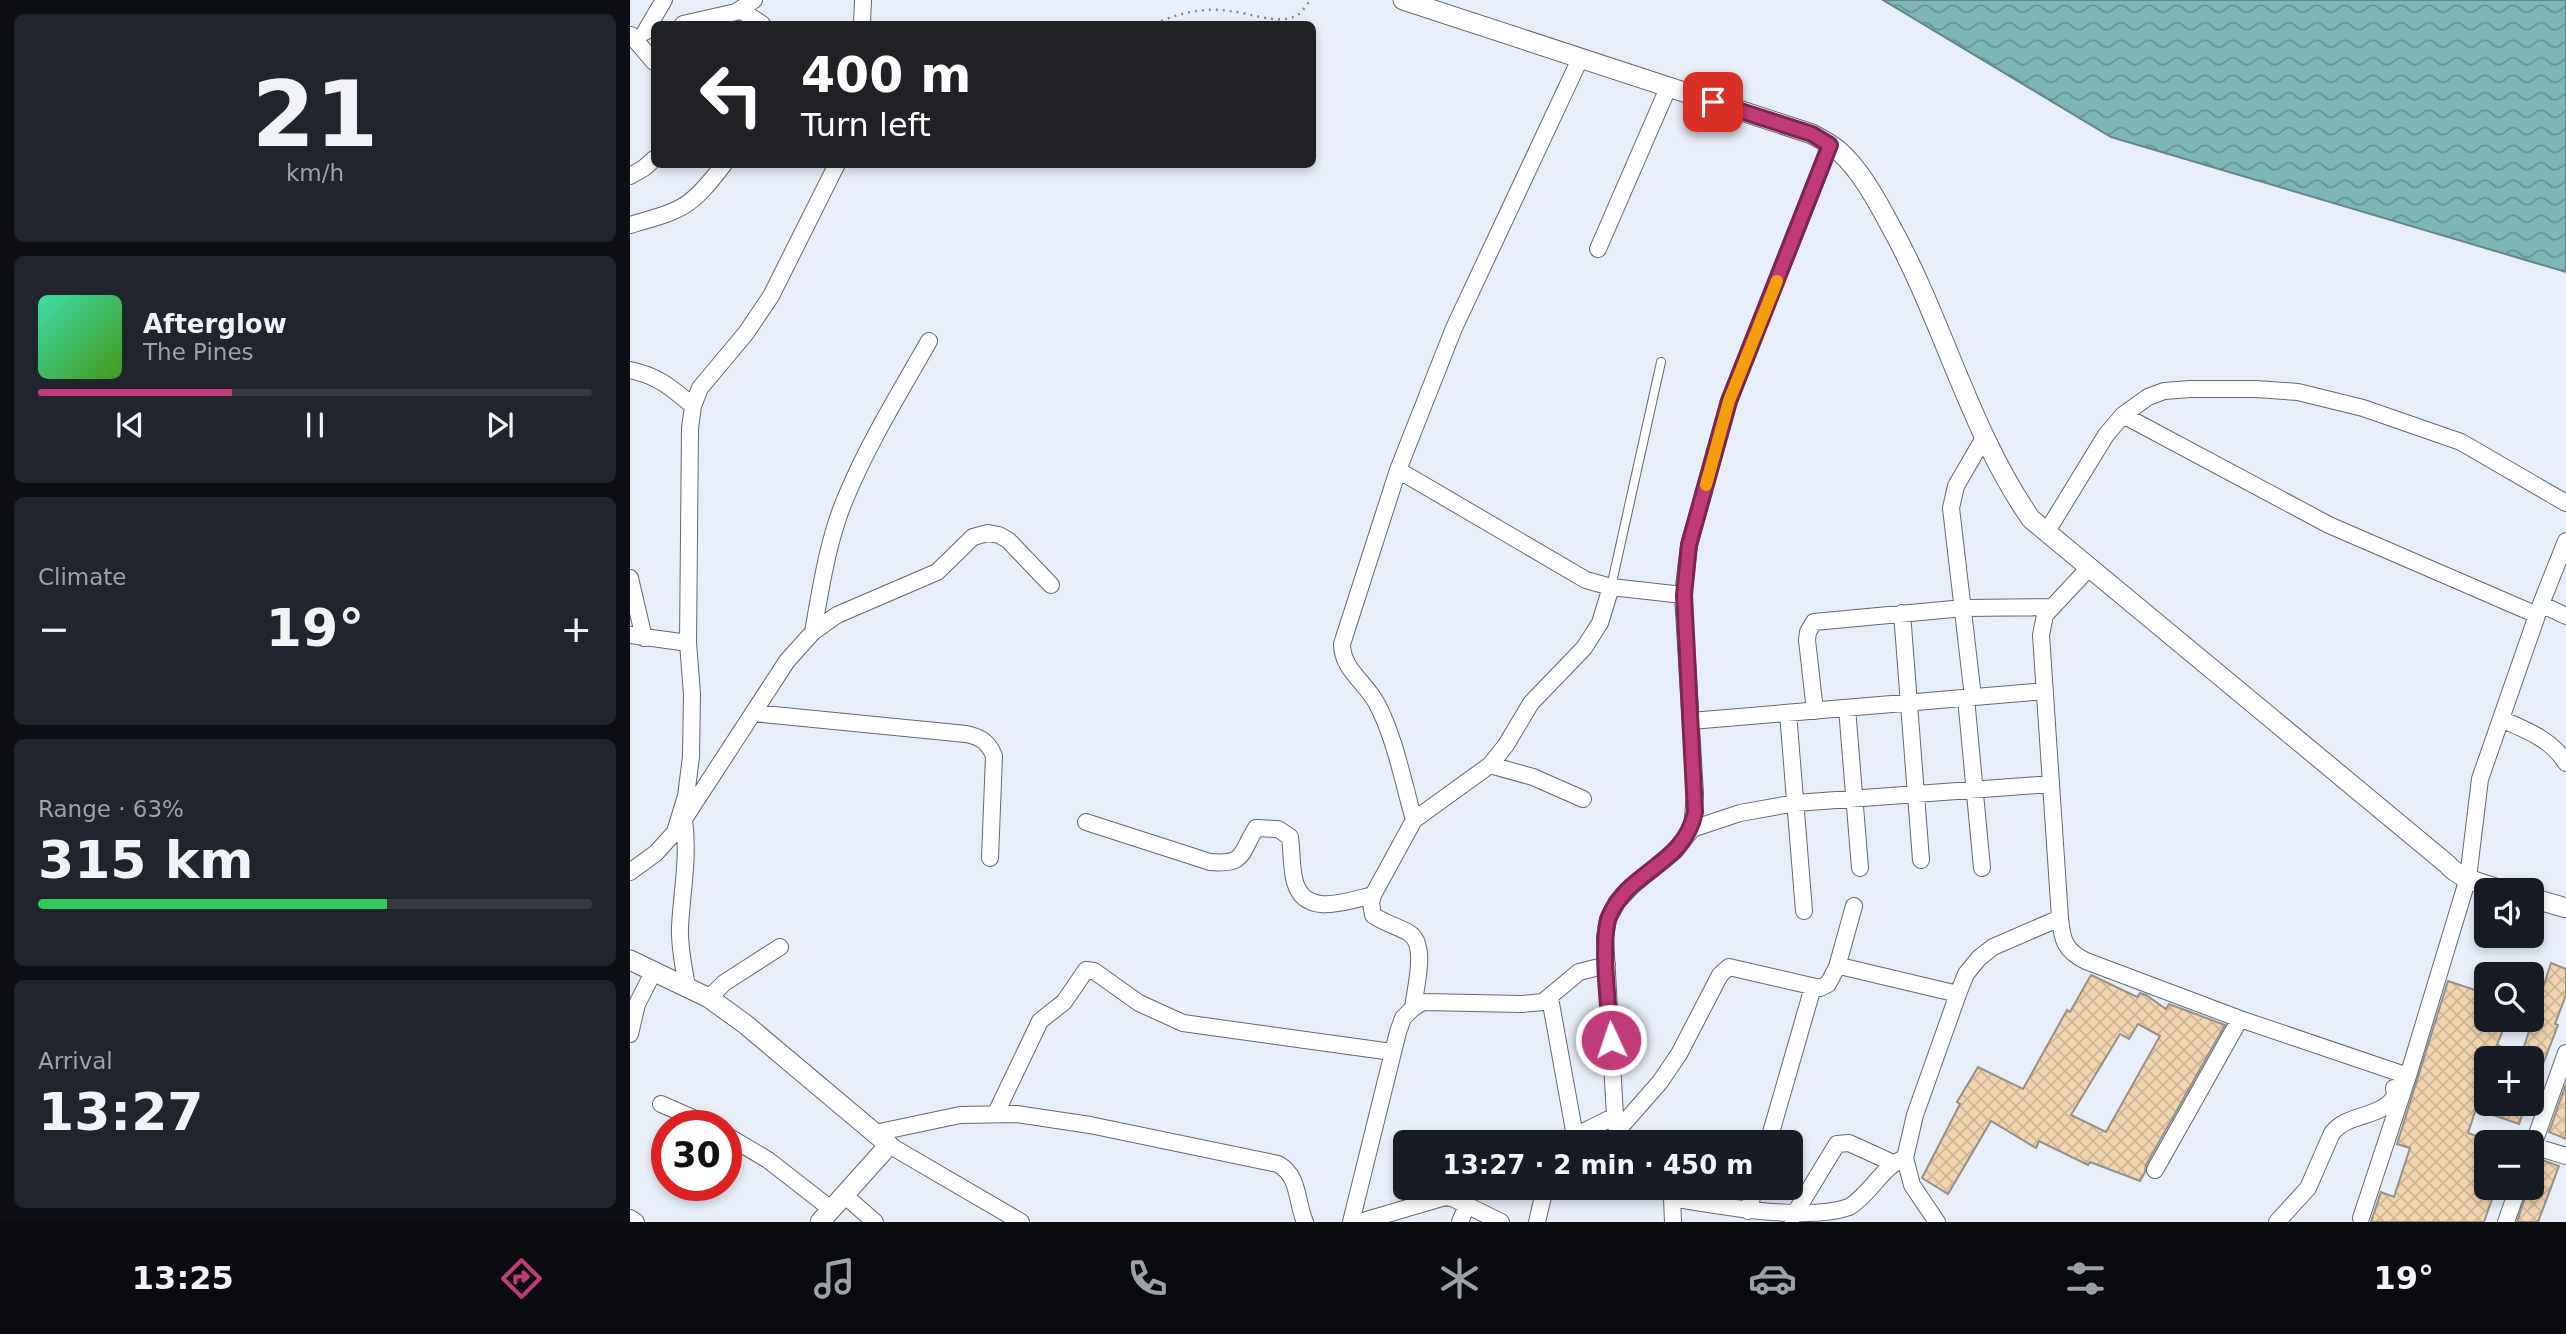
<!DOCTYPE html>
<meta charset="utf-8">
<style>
body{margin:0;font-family:"DejaVu Sans",sans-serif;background:#20242c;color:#f1f3f6;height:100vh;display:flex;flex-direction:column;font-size:26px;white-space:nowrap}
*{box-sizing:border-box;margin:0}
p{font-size:23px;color:#9ea1a6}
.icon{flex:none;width:38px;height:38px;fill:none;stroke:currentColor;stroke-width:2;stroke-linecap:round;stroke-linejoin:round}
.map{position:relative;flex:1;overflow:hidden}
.panel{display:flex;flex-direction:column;gap:14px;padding:14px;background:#0d0f14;width:630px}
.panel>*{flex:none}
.hud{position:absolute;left:21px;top:21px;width:665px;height:147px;border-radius:10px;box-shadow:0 4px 10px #0003;background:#202124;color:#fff;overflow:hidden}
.tools{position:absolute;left:1844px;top:878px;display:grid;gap:14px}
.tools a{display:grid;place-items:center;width:70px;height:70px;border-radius:10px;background:#171b24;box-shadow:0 4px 10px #0003;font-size:35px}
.speed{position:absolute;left:21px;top:1110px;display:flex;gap:14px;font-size:35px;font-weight:700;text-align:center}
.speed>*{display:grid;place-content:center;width:91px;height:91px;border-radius:50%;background:#171b24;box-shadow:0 4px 10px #0003;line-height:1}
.speed .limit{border:10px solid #d22;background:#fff;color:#111}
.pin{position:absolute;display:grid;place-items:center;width:60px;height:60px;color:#fff;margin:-30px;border-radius:14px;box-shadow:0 4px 10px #0006}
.me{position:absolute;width:77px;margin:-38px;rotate:357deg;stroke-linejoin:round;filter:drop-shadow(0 0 5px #0008)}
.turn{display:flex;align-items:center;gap:24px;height:147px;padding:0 35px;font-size:32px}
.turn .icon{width:91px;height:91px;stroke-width:2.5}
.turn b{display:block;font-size:49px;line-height:60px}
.big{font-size:52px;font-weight:600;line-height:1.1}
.panel .tile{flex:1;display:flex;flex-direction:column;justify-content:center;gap:10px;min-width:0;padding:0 24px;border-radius:10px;background:#20242c}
.panel .dial{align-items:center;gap:0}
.dial b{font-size:91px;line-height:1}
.song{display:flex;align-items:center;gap:21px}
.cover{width:84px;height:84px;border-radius:10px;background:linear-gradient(135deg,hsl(160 70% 55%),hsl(100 70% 35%))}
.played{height:7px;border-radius:4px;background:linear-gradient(90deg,#c13a79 35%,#363941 35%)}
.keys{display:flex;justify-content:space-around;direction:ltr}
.heat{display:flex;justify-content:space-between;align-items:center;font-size:38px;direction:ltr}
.charge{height:10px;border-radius:5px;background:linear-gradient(90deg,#34c759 63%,#363941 0)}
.trip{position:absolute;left:763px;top:1130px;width:410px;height:70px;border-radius:10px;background:#171b24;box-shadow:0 4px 10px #0003;font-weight:600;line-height:70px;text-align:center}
.dock{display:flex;height:112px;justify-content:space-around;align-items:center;background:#090b0e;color:#9ea1a6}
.dock .icon{width:49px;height:49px}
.dock .current{color:#c13a79}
.dock b{font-size:32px;color:#f1f3f6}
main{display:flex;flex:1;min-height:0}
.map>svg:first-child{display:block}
.water{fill:url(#water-waves);stroke:#60888a;stroke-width:2}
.building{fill:url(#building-cross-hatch);stroke:#989087;stroke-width:2;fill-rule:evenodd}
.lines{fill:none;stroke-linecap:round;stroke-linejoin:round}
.service-casing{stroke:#616870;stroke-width:10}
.minor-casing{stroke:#616870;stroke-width:18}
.tertiary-casing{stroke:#616870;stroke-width:21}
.path{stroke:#858990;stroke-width:2.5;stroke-dasharray:2 5;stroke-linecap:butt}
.service{stroke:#fff;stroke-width:8}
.minor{stroke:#fff;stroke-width:16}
.tertiary{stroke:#fff;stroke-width:19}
.route-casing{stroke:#7d264f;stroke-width:18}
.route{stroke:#c13a79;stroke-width:12}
.slow{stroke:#f59e0b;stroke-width:12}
</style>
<main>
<section class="panel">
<div class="tile dial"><b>21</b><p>km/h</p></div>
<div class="tile">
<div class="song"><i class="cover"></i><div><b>Afterglow</b><p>The Pines</p></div></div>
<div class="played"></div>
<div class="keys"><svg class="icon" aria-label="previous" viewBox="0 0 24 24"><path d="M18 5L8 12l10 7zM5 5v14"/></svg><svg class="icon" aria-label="pause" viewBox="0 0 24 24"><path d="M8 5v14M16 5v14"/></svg><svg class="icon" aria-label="next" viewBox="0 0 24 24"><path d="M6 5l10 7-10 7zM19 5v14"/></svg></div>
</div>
<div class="tile"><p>Climate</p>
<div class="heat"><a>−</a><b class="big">19°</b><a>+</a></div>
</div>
<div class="tile"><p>Range · 63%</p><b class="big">315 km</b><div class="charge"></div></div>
<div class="tile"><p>Arrival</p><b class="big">13:27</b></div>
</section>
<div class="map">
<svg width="1936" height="1222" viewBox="0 0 1936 1222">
<defs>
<pattern id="water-waves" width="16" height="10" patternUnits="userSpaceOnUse" patternTransform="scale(1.75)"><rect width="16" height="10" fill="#7db6b7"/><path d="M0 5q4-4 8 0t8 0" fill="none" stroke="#669394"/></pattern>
<pattern id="building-cross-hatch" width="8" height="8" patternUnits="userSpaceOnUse" patternTransform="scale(1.75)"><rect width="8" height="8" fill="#f2d4af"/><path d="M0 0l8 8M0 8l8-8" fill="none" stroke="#cfb696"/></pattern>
</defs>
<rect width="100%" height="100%" fill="#e7eef8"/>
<!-- water -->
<path class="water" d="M1253,0h683v272l-455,-135z"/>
<!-- building -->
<path class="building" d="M1921,963l15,6v26l-11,29 3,1 -25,65 -1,-31h-12z
M1461,975l46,22 3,-4 6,2 20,14 3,-5 56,21 -79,140 -1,7 -5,9 -50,-19 -2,3 -49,-24 -3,7 -45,-27 -43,73 -26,-16 38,-74 -3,-2 21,-35 45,22 44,-79 3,2zM1508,1024l22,12 -54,96 -35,-17 49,-81 9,5z
M1818,981l39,13v26h20l-10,25 3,1 -5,13h-8v22l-9,23h48l-7,20 -43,-15 -8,24 19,7v48h9l-12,34h-113l10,-30 13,5 16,-49 -13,-4z
M1936,1084v55l-17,-7z
M1906,1158l23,8 -21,56h-21l11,-34h4v-20z"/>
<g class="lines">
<!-- service casing -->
<g class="service-casing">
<path id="service" d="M981,587l50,-225"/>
</g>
<!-- minor casing -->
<g class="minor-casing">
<path id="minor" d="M110,10l22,14
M53,24l53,-12 18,-12
M232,24l1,-24
M15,32l19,-32
M1,35l23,27
M0,176l14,-8 10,-9
M0,225c52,-15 60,-16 94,-61
M968,249l70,-161
M0,370c27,5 43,19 63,36
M1493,415l206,110 208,90
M768,470l188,110 25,7 72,8
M1416,533l60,-98 17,-20 25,-18 16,-6 26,-2h66l42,3 65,16 98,34 105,61
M1459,568l-44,47 -4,20 19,283c2,22 5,33 26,43l154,58 168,57
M0,578l14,60
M1911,604l25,12
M1272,613l19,247
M183,632c8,-45 15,-93 33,-135 23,-55 54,-105 83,-156
M0,635l58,8
M1343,697l-22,-189 5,-22 29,-50
M1336,698l16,170
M1217,708l13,160
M1185,711l-8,-71 1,-8 6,-10 150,-14 87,-1
M123,713l213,21c14,3 22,7 28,22l-4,102
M1158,713l16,198
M1871,719c25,11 50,20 65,44
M1061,721l354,-30
M860,765l43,12 50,22
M56,816l101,-155 26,-29 24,-17 100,-43 36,-35 15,-4 11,2 9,5 43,45
M54,819c5,41 -2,69 -4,108 -1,20 4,41 7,60
M784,820c-11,-38 -19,-83 -38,-118 -12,-21 -34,-33 -34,-58l56,-174 56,-142 126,-269
M456,822l124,40c36,3 30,-9 46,-34l22,1 12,8c2,14 1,31 5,45 10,36 53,19 78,13
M1062,829l48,-16 56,-10 255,-19
M0,872l26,-19 19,-21 11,-36 5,-39 1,-63 -4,-51 2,-215 3,-22 7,-18 46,-55 25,-37 66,-132
M1207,967l17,-61
M79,998l15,-15 56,-36
M920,998l25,138
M783,1008c2,-19 15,-64 -4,-75 -12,-7 -25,-10 -36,-18l-2,-12 2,-8 41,-75 76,-55 16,-20 25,-42 53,-55 16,-25 11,-36
M0,1034l7,-30 17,-33
M31,1104l48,21
M366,1113l44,-92 24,-19 22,-32 8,1 45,32 44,20 209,29
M987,1131l43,-49 19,-28 41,-79 9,-8 91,21 8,-4 9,-17h7l114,27
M245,1133l85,-18 56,-1 74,11 188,39c22,12 18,38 27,58
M96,1135l42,25 63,49
M938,1143l7,-7 40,-20
M994,1143l-7,-12 -2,-15 -10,-179 3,-18 9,-17 15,-16 43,-35 17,-22 3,-35 -12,-199 6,-50 40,-144 101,-256
M1138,1143l45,-156
M259,1145l132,77
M1903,1146l33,10
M1902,1148l34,-95
M1525,1170l85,-151
M1036,1188l6,10 1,24
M214,1195l31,27
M1042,1198c47,8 135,24 177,9 22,-13 32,-40 56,-49
M1118,1211l7,-23
M0,1218l6,4
M1162,1218l45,-74 12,-1 44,20
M1731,1218l47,-142 60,-198 12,-99 61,-175 25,-63
M721,1222l47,-190 5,-14 10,-10 10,-6 99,2 21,-2 36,-30 28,-7
M730,1222l85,-25 7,1 49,24
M830,1222l7,-17
M907,1222l8,-34
M1307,1222l-25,-37 -7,-27 10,-43 43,-121 8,-20 13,-16 14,-11 67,-29
M1647,1222l31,-34 24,-55c17,-21 49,-14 63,-37l-1,-8
M1876,1222l12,-34"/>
</g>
<!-- tertiary casing -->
<g class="tertiary-casing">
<path id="tertiary" d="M773,0l409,134c9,5 19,10 27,17 22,20 37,48 51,74 53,95 79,205 141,294l416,345c13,16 40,21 59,27
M1902,898l34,10
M0,960l79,38 36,26 144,121 -69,77"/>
</g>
<!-- path -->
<path class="path" d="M525,24c22,-11 50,-17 75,-13 20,2 47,14 66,5 6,-3 10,-11 15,-16
M223,167l13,-3"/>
<!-- service -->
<use href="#service" class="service"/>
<!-- minor -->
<use href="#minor" class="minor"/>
<!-- tertiary -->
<use href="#tertiary" class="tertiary"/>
</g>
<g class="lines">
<!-- route casing -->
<g class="route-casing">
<path id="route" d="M981,1040c-2,-28 -11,-100 -2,-123 19,-47 75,-51 86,-105l-11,-217 5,-50 40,-144 101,-256 -18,-11 -99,-32"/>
</g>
<!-- route -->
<use href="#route" class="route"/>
<!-- slow -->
<path class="slow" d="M1076,485l23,-84 48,-120"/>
</g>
</svg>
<div class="tools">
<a><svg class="icon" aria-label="sound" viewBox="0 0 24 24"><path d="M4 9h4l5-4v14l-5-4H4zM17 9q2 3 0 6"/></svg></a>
<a><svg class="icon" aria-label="search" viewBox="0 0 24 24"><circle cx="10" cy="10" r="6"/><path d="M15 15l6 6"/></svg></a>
<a>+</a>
<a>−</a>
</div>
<div class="speed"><div class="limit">30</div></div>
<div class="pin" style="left:1083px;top:102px;background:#d93025"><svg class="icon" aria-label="arrive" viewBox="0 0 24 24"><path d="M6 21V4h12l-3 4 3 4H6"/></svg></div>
<svg class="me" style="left:981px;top:1040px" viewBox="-20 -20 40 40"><circle r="17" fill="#c13a79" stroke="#fff" stroke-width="3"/><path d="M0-11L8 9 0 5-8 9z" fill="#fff"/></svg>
<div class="trip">13:27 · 2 min · 450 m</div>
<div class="hud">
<div class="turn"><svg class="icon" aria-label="left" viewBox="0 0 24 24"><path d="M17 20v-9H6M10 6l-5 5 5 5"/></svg><div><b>400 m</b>Turn left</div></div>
</div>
</div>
</main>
<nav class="dock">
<b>13:25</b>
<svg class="icon current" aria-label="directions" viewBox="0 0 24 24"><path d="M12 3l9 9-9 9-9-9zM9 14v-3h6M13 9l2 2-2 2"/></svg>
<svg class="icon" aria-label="music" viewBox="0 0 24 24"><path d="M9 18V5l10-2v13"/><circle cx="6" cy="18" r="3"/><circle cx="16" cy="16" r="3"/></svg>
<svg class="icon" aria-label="phone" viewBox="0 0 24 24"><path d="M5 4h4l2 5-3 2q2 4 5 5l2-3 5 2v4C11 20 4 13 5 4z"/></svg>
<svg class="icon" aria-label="climate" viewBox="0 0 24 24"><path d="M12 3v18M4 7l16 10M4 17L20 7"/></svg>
<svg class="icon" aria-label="car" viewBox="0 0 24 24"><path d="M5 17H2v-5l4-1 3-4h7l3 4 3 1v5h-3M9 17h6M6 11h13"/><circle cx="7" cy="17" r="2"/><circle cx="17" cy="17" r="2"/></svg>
<svg class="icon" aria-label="filters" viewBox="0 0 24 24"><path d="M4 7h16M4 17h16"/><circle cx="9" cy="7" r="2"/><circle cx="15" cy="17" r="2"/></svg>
<b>19°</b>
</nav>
